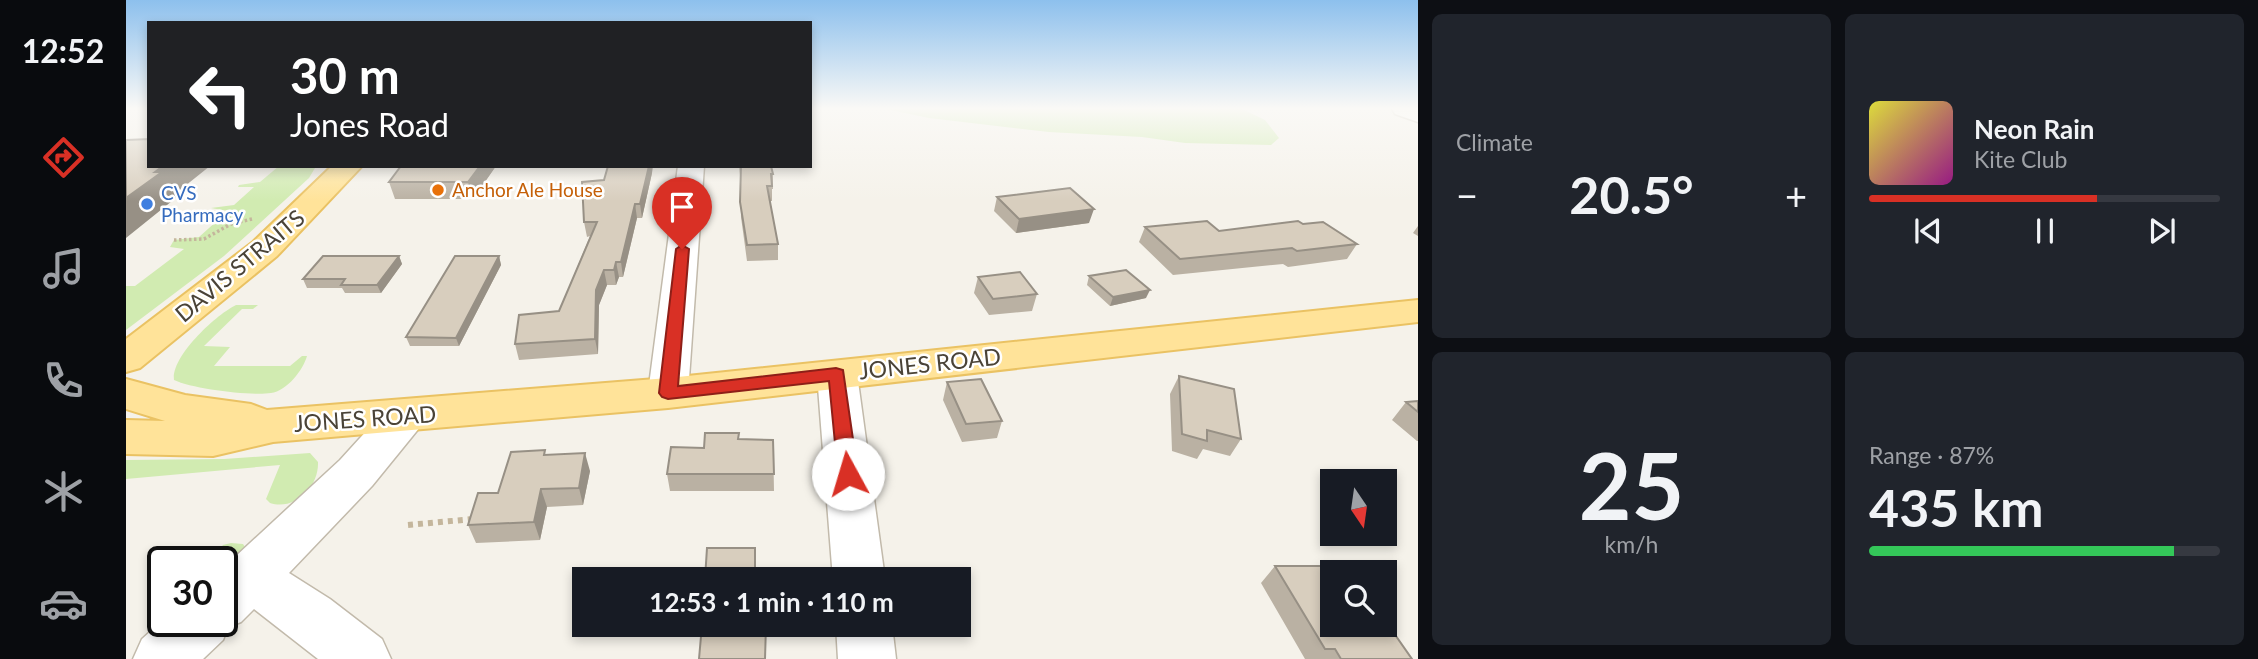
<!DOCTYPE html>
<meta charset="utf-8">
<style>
body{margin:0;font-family:Lato,sans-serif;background:#20242c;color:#f1f3f6;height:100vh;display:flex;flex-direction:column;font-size:26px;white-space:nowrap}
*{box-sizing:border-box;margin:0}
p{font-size:23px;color:#9ea1a6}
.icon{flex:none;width:38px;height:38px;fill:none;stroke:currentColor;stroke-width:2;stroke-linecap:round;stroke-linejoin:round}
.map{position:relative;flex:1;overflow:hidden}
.panel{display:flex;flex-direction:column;gap:14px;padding:14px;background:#0d0f14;width:840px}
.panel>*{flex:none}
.banner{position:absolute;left:21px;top:21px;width:665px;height:147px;border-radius:0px;box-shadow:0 4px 10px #0003;background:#202124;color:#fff;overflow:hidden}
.needle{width:46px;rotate:167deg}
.buttons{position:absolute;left:1194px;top:469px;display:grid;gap:14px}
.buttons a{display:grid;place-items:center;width:77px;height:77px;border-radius:0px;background:#171b24;box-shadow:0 4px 10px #0003;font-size:35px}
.speed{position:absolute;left:21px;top:546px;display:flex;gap:14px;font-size:35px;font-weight:700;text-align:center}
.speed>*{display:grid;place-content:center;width:91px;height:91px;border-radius:50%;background:#171b24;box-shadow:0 4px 10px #0003;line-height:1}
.speed .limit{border:4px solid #111;border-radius:10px;background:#fff;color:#111}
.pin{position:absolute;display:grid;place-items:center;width:60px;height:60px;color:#fff;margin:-72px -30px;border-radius:50% 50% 50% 0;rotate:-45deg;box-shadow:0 0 7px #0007}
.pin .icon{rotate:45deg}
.me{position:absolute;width:77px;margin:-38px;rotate:354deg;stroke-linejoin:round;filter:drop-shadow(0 0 5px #0008)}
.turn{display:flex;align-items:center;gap:24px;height:147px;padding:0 28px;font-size:32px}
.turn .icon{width:91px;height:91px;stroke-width:2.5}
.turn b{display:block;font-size:49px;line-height:60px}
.big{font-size:52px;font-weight:700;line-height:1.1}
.panel .widget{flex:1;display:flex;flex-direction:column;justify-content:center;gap:10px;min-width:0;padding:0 24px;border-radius:10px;background:#20242c}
.panel .dial{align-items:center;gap:0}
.dial b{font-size:91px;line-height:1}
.song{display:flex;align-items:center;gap:21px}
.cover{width:84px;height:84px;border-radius:10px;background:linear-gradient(135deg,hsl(60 70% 55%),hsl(310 70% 35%))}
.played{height:7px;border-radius:4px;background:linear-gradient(90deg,#d93025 65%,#363941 65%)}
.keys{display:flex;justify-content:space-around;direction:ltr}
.heat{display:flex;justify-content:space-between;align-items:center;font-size:38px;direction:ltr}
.charge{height:10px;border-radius:5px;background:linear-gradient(90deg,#34c759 87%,#363941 0)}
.panel .tiles{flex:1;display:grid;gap:14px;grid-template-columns:repeat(2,1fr)}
.trip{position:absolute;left:446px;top:567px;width:399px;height:70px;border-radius:0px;background:#171b24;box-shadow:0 4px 10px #0003;font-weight:700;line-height:70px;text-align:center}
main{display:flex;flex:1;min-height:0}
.tab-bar{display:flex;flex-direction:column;width:126px;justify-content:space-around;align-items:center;background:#090b0e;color:#9ea1a6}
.tab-bar .icon{width:49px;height:49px}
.tab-bar .on{color:#d93025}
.tab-bar b{font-size:32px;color:#f1f3f6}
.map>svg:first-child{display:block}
.green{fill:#d1ebb1}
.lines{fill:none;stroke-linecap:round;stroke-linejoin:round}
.minor-casing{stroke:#c2baab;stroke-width:3}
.major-casing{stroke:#eac263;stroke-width:4}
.path-far1{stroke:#c4b69c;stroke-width:3.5;stroke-dasharray:2.5 2.5;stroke-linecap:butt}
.path{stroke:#c4b69c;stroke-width:6;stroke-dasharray:5 5;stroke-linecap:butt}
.minor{fill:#fff;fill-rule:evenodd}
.major{fill:#ffe399;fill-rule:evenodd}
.wall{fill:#bab1a3}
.shaded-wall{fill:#979085}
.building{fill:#d8cebe;stroke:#979085;stroke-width:2}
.route{fill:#d93025;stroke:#8d1f18;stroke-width:2}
.food-dot{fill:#e8710a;stroke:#fff;stroke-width:2.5}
.shop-dot{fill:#3f7fe0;stroke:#fff;stroke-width:2.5}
.labels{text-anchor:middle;stroke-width:5;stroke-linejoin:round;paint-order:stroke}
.far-food-label{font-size:19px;fill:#c56008;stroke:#fff;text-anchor:start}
.far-shop-label{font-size:19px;fill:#366cbe;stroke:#fff;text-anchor:start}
.street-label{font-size:23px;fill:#4a4337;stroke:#fff}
</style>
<main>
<nav class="tab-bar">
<b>12:52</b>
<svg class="icon on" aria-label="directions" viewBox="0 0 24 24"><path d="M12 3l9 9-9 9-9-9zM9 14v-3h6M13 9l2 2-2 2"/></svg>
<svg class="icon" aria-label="music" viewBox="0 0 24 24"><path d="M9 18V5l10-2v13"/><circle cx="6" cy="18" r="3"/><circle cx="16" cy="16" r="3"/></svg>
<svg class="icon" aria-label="phone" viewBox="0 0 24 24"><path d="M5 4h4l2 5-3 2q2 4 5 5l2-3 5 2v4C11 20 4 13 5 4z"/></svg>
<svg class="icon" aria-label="climate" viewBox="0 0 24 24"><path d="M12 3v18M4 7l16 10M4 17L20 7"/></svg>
<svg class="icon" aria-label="car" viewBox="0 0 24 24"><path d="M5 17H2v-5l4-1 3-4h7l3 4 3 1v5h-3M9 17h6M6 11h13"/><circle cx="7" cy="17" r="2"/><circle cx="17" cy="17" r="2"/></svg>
</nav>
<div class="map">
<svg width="1292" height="659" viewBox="0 0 1292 659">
<rect width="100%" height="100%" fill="#f5f2ea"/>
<!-- green -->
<path class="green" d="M760,109h356l23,11 14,18 -8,7 -86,-2 -43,-6 -93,-5 -120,-14z
M153,166h41l-5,2 -6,10 -85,78 -98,74v-44h9l49,-37 -14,-2 4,-7 25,-3 29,-26 -17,-3 23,-3 20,-18h-16l1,-2 21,-3z
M110,305h22l-5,4h-11l-38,37 26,1 -16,19h76l12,-10h5c-4,14 -20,35 -36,37 -21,3 -78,-4 -97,-13 -3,-24 43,-66 62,-75z
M184,453l8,9c1,25 -23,49 -48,41l-4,-4 14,-34 -154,14v-19l98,-1z
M105,543l12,1 2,3 -23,23v-8h-13l14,-17z"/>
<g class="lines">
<!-- minor casing -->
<g class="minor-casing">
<path id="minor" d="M1266,109h26v13l-23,-8z
M552,166h26l-16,227 -6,10 -14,4 -14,-4 -6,-10z
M711,361l14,3 6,10 28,205h-52l-16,-205 6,-10z
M279,401l15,4 6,11 -6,11 -48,59 -83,87 41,26 52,40 9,20h-73l-64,-50 -13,13 -13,5 -5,13 -20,19h-70l9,-20 21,-19 59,1v-52l118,-109 50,-55z
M710,625h56l4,34h-58z"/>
</g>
<!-- major casing -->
<g class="major-casing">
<path id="major" d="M206,166h30l-85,90 -137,112 -14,4v-33l127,-97z
M1292,300v22l-750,86 -395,34 -60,14 -87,-2v-34l39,1 -39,-12v-30l59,16 66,9 16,6 401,-32z"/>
</g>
<!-- path-far1 -->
<path class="path-far1" d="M48,240l30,-1 27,-15 21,-5"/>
<!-- path -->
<path class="path" d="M282,525l65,-6"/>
<!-- minor -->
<use href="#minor" class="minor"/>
<!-- major -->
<use href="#major" class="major"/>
</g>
<!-- wall -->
<path class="wall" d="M275,166h95l-23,33h-78l-6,-17z
M613,166h32l2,8v15h-1v12h-2l8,43v16l-31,1 -6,-44 -1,-42z
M526,173l-10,45h-5l-14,59h-4l-3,8h-9l-8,20 -1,49 -79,6 -4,-16 44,-33 31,-75 -3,1 -3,-15 20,-42z
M871,197l92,26 -73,10 -22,-22z
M1177,224l54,20 -10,15 -59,8 -5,-3 -110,11 -34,-33 6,-15 74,4z
M1292,226v10l-5,-3z
M273,256l3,8 -21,29h-36l-3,-5h-35l-4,-9z
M373,256l2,9 -42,81h-49l-4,-9z
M963,276l57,22 -36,8 -23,-21z
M852,277l59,17 -5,17 -43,4 -15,-22z
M1053,376l62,63 -11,17 -27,-7 -6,10 -25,-8 -2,-57z
M821,382l55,39 -5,17 -35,4 -19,-42z
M1292,401v40h-1l-25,-21 14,-18z
M613,433v6l34,1 1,51h-104l-3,-17 37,-26z
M421,455l43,16 -7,34 -36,2 -7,33 -64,3 -8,-18 30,-32z
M1149,566l57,59 80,34h-107l-44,-76z"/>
<!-- shaded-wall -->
<path class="shaded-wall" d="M37,166h47l-35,28 2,3 -51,41v-40z
M354,166h16l-23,33 -5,-17z
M523,166h4l-1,7 -10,45 -2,-14z
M509,204l2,14 -14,59 -2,-15z
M968,209l-5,14 -73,10 3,-14z
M273,256l3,8 -21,29 -4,-8z
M373,256l2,9 -42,81 -3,-8z
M490,262l3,15 -3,8 -2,-15z
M478,270l3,15 -8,20 -1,49 -3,-15 1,-49z
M1024,290l-4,8 -36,8 3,-9z
M459,453l5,18 -7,34 -4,-17z
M415,489l6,18 -7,33 -6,-18z"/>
<!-- building -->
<path class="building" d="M23,139v27h14l-8,6h7l-36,26v-58z
M275,166h79l-12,16h-79z
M482,166h41l-9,38h-5l-14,58h-5l-2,8h-10l-8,20 -1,49 -80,5 4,-29 40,-4 38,-89h-13l-2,-40 22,-2z
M615,166h30l2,8h-2l1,12h-5l11,58 -31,1 -7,-43z
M944,188l24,21 -75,10 -22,-22z
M1081,221l12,10 79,-10 5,3 20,-2 34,22 -60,7 -5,-3 -112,11 -35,-32z
M197,256h76l-22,29h-36l4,-6h-42z
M329,256h44l-43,82 -50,-1z
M1000,270l24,20 -37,7 -24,-21z
M894,272l17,22 -44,5 -15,-22z
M1053,376l55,13 7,50 -34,-9v11l-25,-7z
M855,379l21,42 -36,3 -19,-42z
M1292,401v11l-12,-10z
M579,433h34l-1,6 35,1 1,34h-107l4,-27 33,1z
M419,450l-1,5 41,-2 -6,35 -38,1 -7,33 -66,3 10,-32h20l13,-41z
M581,548h48v22h11v9h-61z
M1149,566h46l11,16v43h52v-6l28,40h-71l-6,-10h-10z
M576,625h64l-1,34h-66z"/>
<!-- sky -->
<linearGradient id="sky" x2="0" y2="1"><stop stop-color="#8dc0ed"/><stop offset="0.54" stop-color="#faf9f6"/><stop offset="1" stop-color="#faf9f6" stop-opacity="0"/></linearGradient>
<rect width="1292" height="201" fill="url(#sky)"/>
<!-- route -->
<path class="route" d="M556,245l7,4 -11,137 158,-18 7,2 15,104 -3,5 -7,3 -7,-3 -3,-5 -9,-93 -161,18 -6,-2 -3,-4 17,-144z"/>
<!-- markers -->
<circle class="food-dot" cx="312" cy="190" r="7"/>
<circle class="shop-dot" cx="21" cy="204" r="7"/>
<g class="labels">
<!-- far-food labels -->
<g class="far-food-label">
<text x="326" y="197">Anchor Ale House</text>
</g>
<!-- far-shop labels -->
<g class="far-shop-label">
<text x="35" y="200">CVS<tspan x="35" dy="22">Pharmacy</tspan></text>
</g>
<!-- street labels -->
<g class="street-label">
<text transform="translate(114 266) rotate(-40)" y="8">DAVIS STRAITS</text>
<text transform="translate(804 364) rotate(-6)" y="8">JONES ROAD</text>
<text transform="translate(239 419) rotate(-4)" y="8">JONES ROAD</text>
</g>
</g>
</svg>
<div class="buttons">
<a><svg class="needle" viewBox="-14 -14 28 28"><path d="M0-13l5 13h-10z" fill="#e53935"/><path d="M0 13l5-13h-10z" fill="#9ea1a6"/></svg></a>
<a><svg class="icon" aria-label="search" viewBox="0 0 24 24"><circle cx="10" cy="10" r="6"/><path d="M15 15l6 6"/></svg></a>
</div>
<div class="speed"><div class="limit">30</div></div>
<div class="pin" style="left:556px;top:249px;background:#d93025"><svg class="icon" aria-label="arrive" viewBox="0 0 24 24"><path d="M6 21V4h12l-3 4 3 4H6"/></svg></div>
<svg class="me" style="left:722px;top:474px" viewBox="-20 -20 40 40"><circle r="19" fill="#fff"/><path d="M0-13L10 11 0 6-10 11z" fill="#d93025"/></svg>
<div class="trip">12:53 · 1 min · 110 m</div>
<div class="banner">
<div class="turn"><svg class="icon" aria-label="left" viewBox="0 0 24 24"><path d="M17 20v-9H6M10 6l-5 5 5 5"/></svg><div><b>30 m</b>Jones Road</div></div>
</div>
</div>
<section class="panel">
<div class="tiles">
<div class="widget"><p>Climate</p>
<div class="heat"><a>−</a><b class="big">20.5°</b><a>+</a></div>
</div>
<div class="widget">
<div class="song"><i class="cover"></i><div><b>Neon Rain</b><p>Kite Club</p></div></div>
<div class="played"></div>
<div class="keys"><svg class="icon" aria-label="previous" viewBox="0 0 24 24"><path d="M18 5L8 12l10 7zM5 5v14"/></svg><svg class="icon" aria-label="pause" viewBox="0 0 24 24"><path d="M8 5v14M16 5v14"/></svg><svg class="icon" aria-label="next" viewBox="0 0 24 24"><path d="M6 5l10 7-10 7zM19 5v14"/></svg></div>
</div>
<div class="widget dial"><b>25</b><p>km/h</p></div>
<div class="widget"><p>Range · 87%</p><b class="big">435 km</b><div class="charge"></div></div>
</div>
</section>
</main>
